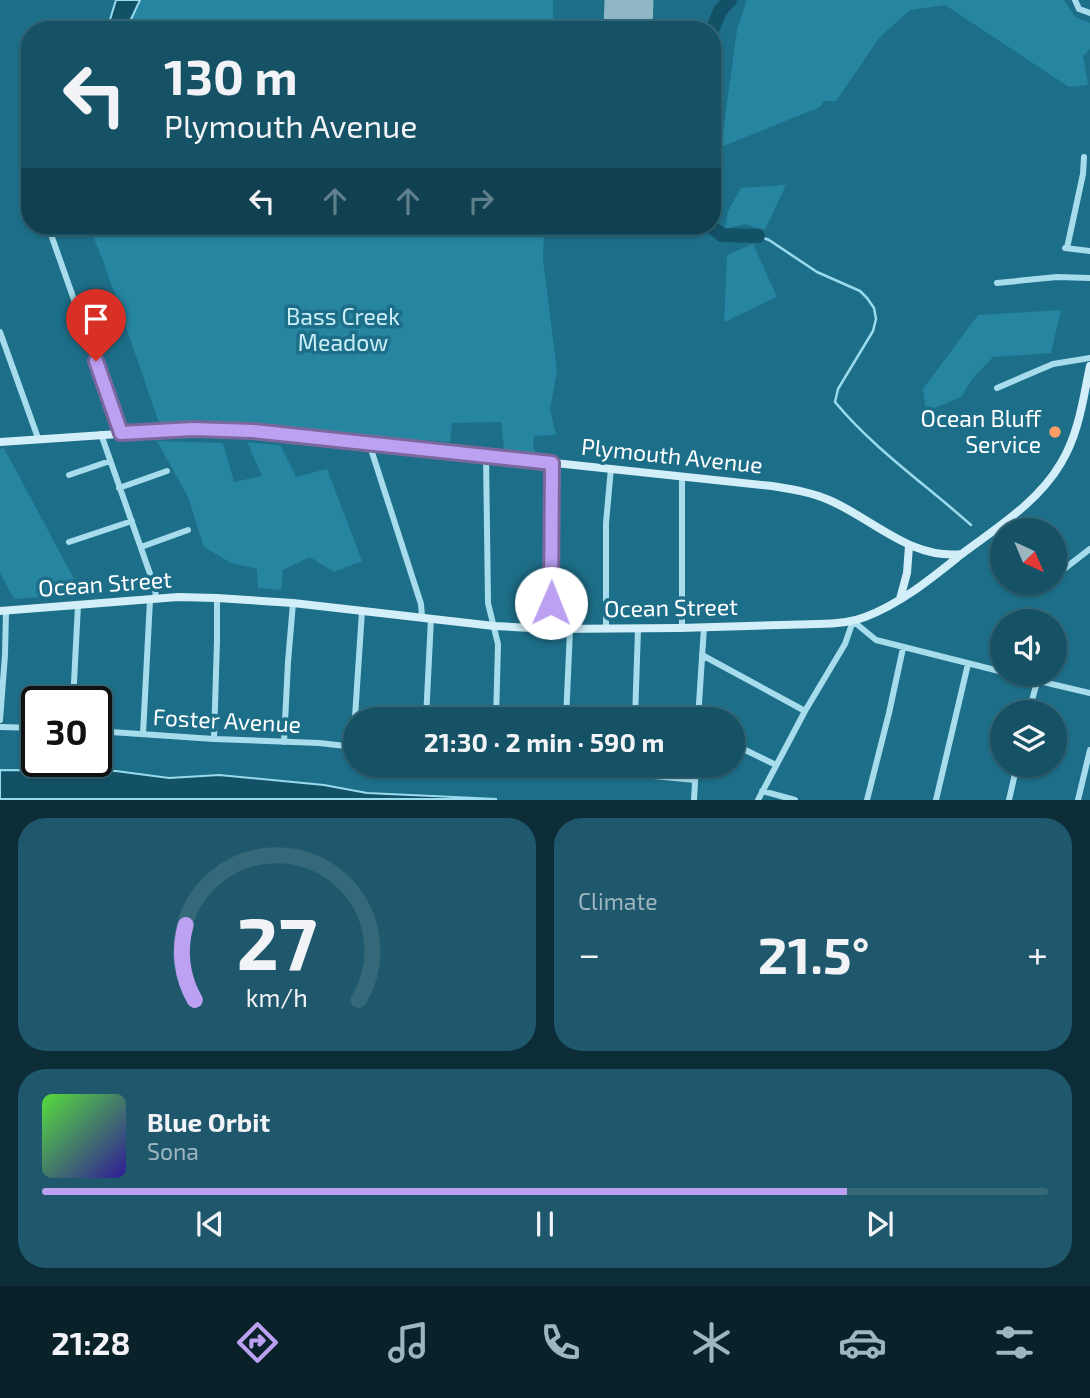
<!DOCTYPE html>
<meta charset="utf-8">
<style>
body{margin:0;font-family:"Exo 2",sans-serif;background:#1f586c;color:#f1f3f6;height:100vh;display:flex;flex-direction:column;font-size:26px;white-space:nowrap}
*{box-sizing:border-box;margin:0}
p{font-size:23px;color:#9eb6bf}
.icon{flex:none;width:38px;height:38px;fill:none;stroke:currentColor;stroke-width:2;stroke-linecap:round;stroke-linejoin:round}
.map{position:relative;height:800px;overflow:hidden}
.sheet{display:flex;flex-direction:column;gap:18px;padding:18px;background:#0c2d38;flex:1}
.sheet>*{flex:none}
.top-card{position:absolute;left:21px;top:21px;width:700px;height:214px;border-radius:28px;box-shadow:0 2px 5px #0004,0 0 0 2px #35697a;background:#165266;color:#f1f3f6;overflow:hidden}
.needle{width:46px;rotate:136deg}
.buttons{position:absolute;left:990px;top:518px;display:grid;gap:14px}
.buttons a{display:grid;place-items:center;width:77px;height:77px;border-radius:50%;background:#165266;box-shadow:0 2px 5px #0004,0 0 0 2px #35697a;font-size:35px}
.speed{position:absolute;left:21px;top:686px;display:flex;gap:14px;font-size:35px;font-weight:700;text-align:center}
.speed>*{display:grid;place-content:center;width:91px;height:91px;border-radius:50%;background:#165266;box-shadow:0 2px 5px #0004,0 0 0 2px #35697a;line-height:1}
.speed .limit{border:4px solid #111;border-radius:10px;background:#fff;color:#111}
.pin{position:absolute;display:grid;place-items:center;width:60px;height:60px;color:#fff;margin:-72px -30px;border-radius:50% 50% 50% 0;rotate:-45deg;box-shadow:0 0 7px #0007}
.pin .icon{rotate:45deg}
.me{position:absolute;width:77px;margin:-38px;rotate:1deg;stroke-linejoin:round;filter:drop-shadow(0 0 5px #0008)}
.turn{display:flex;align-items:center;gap:24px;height:147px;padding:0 28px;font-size:32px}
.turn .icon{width:91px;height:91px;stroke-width:2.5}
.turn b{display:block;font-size:49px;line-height:60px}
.lanes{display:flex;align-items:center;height:66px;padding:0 28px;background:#0003;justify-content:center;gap:35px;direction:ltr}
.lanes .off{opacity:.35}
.big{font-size:52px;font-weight:700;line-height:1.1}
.sheet .card{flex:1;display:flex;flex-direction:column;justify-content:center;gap:10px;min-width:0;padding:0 24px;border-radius:28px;background:#1f586c}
.sheet .dial{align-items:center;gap:0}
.dial svg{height:182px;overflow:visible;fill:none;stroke:#35697a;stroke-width:7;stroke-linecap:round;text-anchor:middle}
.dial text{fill:#f1f3f6;stroke:none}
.song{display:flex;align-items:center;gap:21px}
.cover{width:84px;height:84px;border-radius:10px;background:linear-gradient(135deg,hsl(110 70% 55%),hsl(250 70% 35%))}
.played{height:7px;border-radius:4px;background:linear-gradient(90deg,#bca0f2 80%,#35697a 80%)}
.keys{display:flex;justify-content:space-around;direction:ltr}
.heat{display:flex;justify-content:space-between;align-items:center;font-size:38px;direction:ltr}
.sheet .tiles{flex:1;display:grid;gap:18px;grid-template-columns:1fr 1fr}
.card:last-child{grid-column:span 2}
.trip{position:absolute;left:343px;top:707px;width:402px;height:70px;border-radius:35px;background:#165266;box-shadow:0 2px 5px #0004,0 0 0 2px #35697a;font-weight:700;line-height:70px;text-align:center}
.dock{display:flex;height:112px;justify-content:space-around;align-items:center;background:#092129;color:#9eb6bf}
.dock .icon{width:49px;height:49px}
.dock .selected{color:#bca0f2}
.dock b{font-size:32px;color:#f1f3f6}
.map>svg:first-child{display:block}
.green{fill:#2685a1}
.water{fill:#135266;stroke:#99dbed;stroke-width:2}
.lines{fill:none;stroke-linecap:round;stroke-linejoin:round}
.stream{stroke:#99dbed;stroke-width:2.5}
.river{stroke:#135266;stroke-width:14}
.runway{stroke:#8eb6c4;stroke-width:49}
.street{stroke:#a6dceb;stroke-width:6}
.secondary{stroke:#d2eff9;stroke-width:8}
.route-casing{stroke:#7a689d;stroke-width:18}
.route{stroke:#bca0f2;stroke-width:12}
.poi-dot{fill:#fb9f64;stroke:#1d6e88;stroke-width:2.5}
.labels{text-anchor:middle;stroke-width:7;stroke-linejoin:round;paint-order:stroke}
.park-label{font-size:23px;fill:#cbeef8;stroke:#1d6e88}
.poi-label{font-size:23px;fill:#fff;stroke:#1d6e88;text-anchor:end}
.street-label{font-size:23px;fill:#fff;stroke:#1d6e88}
</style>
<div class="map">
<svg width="1090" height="800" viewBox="0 0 1090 800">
<rect width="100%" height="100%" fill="#1d6e88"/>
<!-- green -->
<path class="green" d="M140,0h413v30h-427z
M747,0h317l11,17 15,6v26l-7,7 5,29 -19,2 -124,-82 -35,5 -30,27 -44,64h-12l-4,6 -99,40 16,-117z
M786,185l-21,45 -20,-6 -20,5 3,-18 13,-23z
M89,226h455l-1,33 14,112 -7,38 6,26 -22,1 -1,11 3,7 -32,-4 -3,-28 -49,1 -2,19 -291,-19 -55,-160z
M753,244l24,53 -53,25 3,-67z
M1061,310l-10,43 -58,4 -21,22 -11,18 -35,15 -3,-23 55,-74z
M157,441l66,2 11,39 28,-6 -15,-34 33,3 16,32 31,-8 35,92 -28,11 -24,-15 -27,13 -2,20 -23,-2 -1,-19 -26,-6 -27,-16 -16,-50z
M4,448l78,146 -68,5 -14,-26v-124z"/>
<!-- water -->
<path class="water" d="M116,0h24l-14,30h-25l8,-7z
M0,770l116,1 53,7 50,-3 105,10 43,8 130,6h-497z"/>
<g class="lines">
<!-- stream -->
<path class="stream" d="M758,236l11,4 48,32 43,19 7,7 7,10 2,11 -3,12 -35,58 -3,13c39,47 90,82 136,123"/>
<!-- river -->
<path class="river" d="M712,30l8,-19 10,-11
M710,226l12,9 36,1"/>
<!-- runway -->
<path class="runway" d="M628,30l1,-30"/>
<!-- street -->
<path class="street" d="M1075,0l4,9 11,4
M48,226l73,207
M1065,248l25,3
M1067,248l16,-74 1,-17
M997,283l60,-6 33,1
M0,332l38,106
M997,388l56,-24 37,-6
M101,434l54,154 1,11
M369,443l52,161 1,13
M486,455l2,148 10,41 -2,75
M69,475l41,-14
M119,488l48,-17
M69,542l63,-21
M141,547l47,-17
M1055,576l35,-27
M682,628v-152
M550,629l2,-166
M606,629v-106l5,-55
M702,655l103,56
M1009,674l81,19
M73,702l5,-97
M1029,712l10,-38
M426,719l5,-101
M566,719l4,-89
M635,719l3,-90
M698,719l6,-92
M0,720l5,-65 1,-44
M0,727l37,1
M96,731l118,8 105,4 36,4
M143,734l7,-134
M214,739l3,-98v-43
M284,742l4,-80 5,-59
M733,744l43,21
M353,747l9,-136
M540,765l155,15
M762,791l33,9
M694,800l2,-35
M758,800l47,-89 40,-67 8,-23 23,19 127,32
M867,800l22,-87 14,-65
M936,800l32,-136
M1009,800l8,-35
M1078,800l12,-50"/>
<!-- secondary -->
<path class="secondary" d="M0,442l193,-13 60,2 519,55c19,3 39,6 57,14 44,19 82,60 133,54
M900,599l7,-26 2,-27
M0,611l178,-14 39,1 76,5 201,23 56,3 130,-1 138,-4c16,0 32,-1 47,-7 37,-14 68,-40 98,-64 35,-26 76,-52 98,-90 18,-30 22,-64 29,-97"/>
</g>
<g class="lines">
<!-- route casing -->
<g class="route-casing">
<path id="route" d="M96,361l25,72 72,-4 60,2 299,32 -1,140"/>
</g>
<!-- route -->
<use href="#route" class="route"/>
</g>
<!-- markers -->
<circle class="poi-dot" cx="1055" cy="432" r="7"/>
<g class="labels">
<!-- park labels -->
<g class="park-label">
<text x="343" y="325">Bass Creek<tspan x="343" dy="26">Meadow</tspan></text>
</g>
<!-- poi labels -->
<g class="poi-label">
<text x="1041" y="427">Ocean Bluff<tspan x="1041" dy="26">Service</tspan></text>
</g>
<!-- street labels -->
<g class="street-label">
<text transform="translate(672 456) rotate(6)" y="8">Plymouth Avenue</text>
<text transform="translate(105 584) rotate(-4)" y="8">Ocean Street</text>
<text transform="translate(671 608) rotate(-1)" y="8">Ocean Street</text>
<text transform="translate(227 721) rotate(3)" y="8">Foster Avenue</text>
</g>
</g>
</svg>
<div class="buttons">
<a><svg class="needle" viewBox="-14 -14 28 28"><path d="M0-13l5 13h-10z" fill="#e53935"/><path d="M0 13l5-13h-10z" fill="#9eb6bf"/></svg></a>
<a><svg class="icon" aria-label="sound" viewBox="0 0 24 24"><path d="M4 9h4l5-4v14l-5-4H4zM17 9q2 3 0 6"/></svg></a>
<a><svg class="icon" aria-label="layers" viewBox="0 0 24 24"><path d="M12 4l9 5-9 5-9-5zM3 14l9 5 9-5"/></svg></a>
</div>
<div class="speed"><div class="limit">30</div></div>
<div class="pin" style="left:96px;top:361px;background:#d93025"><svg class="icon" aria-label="arrive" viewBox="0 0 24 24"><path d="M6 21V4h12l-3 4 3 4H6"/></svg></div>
<svg class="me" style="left:551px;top:603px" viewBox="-20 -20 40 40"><circle r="19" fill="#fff"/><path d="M0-13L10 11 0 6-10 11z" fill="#bca0f2"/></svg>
<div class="trip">21:30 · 2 min · 590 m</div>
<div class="top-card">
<div class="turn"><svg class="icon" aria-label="left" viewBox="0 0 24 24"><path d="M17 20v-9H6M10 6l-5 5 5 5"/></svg><div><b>130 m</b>Plymouth Avenue</div></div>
<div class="lanes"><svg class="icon" aria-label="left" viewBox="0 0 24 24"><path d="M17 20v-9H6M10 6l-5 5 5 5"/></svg><svg class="icon off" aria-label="ahead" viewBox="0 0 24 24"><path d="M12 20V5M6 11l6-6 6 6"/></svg><svg class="icon off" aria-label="ahead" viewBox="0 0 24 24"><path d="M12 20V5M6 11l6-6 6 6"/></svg><svg class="icon off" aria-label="right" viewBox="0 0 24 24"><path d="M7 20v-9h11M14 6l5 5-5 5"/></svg></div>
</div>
</div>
<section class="sheet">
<div class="tiles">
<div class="card dial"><svg viewBox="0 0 100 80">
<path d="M14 69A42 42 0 1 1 86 69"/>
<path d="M14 69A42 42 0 0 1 10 36" stroke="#bca0f2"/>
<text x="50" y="56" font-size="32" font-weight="700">27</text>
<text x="50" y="72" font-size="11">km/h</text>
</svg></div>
<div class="card"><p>Climate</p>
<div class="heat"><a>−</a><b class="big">21.5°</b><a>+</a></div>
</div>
<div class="card">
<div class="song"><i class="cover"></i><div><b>Blue Orbit</b><p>Sona</p></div></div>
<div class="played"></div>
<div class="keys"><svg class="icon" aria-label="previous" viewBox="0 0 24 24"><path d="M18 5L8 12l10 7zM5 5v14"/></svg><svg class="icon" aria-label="pause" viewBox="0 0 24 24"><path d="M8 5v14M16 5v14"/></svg><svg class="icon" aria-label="next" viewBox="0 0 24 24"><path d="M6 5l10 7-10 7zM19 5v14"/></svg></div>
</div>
</div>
</section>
<nav class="dock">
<b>21:28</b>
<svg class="icon selected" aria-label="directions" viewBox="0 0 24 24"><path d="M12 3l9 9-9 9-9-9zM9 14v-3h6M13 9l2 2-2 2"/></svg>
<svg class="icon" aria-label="music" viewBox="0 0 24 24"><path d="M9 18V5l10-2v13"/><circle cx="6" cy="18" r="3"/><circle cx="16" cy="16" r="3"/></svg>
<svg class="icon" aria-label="phone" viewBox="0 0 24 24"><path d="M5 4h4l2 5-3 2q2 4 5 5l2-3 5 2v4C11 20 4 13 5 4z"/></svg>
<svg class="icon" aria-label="climate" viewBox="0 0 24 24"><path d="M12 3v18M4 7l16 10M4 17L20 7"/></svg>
<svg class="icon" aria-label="car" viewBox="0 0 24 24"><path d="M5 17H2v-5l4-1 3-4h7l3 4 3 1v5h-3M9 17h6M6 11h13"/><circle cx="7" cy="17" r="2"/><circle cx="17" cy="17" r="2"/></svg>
<svg class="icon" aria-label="filters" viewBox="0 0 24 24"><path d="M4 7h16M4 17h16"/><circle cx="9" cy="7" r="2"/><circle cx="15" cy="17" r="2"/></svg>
</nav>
